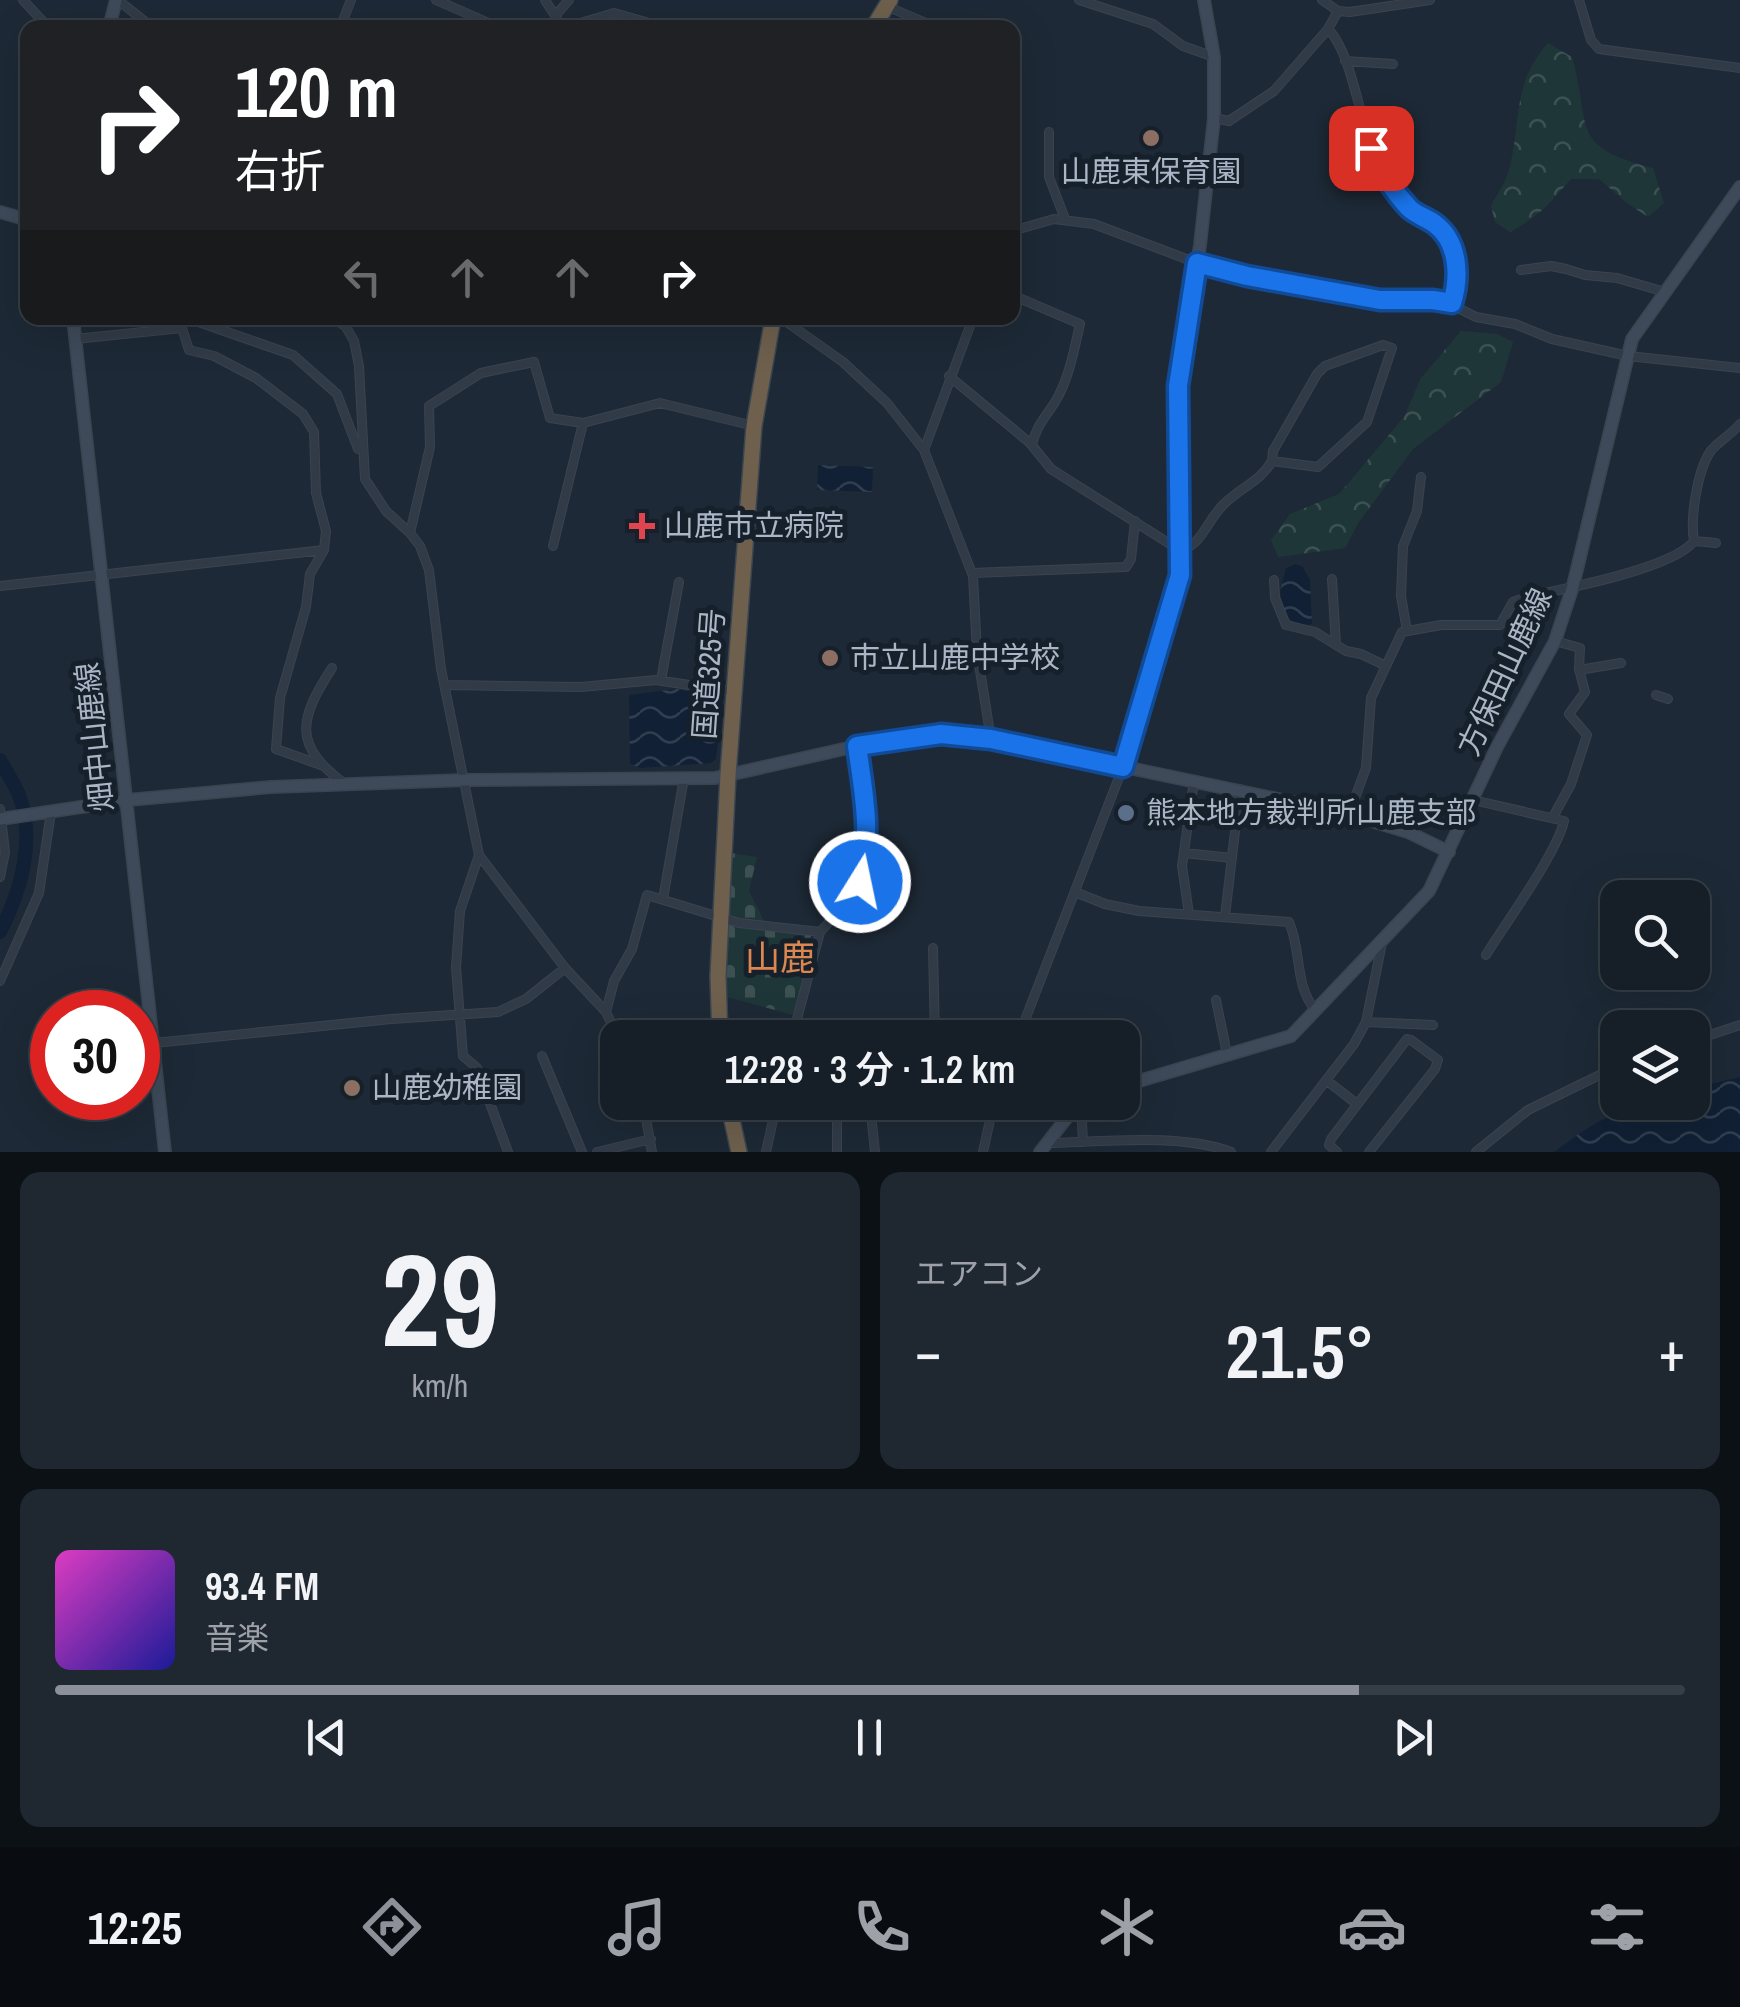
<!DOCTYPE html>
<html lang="ja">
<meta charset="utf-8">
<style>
body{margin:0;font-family:"Archivo Narrow","Noto Sans JP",sans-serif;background:#1f2730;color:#f1f3f6;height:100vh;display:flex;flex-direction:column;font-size:38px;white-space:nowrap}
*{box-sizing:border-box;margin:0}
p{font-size:32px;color:#9ea2a8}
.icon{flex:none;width:55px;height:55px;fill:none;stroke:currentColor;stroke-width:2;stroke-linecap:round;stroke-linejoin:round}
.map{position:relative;height:1152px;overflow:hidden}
.panel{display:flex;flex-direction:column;gap:20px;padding:20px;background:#0c1116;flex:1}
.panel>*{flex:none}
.top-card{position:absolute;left:20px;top:20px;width:1000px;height:305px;border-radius:20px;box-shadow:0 10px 40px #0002,0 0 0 2px #353d45;background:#202124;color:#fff;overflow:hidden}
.controls{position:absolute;left:1600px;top:880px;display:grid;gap:20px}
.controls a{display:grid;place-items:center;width:110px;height:110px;border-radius:20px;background:#161f28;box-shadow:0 10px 40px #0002,0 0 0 2px #353d45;font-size:50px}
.speed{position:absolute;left:30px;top:990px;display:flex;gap:20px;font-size:50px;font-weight:700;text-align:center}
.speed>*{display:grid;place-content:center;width:130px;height:130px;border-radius:50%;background:#161f28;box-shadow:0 10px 40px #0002,0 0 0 2px #353d45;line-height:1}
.speed .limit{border:15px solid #d22;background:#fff;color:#111}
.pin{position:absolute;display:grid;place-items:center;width:85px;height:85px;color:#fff;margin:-42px;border-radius:20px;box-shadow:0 5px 15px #0006}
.me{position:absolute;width:110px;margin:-55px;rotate:10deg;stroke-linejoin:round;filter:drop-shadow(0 0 8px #0008)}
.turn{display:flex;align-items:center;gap:35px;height:210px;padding:0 50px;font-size:45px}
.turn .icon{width:130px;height:130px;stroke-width:2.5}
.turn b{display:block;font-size:70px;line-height:85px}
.lanes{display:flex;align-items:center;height:95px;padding:0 50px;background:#0003;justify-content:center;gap:50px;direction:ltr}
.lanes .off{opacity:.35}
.big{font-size:75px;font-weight:600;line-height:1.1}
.panel .card{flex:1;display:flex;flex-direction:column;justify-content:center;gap:15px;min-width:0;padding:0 35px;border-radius:20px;background:#1f2730}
.panel .dial{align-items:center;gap:0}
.dial b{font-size:130px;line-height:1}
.song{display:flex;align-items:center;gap:30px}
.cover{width:120px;height:120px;border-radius:15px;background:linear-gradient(135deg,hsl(310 70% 55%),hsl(240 70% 35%))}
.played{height:10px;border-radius:5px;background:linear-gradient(90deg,#8c9099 80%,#353d45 80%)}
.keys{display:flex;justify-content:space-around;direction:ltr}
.heat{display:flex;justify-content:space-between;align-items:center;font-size:55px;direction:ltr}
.panel .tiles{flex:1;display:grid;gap:20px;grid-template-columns:1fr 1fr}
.card:last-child{grid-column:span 2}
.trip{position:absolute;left:600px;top:1020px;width:540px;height:100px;border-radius:20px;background:#161f28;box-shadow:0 10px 40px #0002,0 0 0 2px #353d45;font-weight:600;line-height:100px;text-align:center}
.dock{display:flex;height:160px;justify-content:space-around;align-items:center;background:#090c10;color:#9ea2a8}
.dock .icon{width:70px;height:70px}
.dock .on{color:#8c9099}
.dock b{font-size:45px;color:#f1f3f6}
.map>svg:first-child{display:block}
.forest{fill:url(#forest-crowns)}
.cemetery{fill:url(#cemetery-stones)}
.water{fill:url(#water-waves)}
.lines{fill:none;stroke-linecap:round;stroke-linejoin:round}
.river{stroke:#112034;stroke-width:14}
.street-casing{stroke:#3a4450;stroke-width:10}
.secondary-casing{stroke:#3a4450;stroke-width:14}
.highway-casing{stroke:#3b4551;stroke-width:18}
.street{stroke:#313b47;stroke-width:8}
.secondary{stroke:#3e4a5a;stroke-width:11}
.highway{stroke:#6e604d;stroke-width:15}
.route-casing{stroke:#114b97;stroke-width:25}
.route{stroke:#1a73e8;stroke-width:18}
.education-dot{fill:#8d6e63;stroke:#16202b;stroke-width:4}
.health-dot{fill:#e0444e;stroke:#16202b;stroke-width:4}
.service-dot{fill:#5c6f8a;stroke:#16202b;stroke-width:4}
.labels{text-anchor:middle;stroke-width:10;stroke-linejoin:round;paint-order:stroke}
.poi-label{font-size:30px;fill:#aab5c5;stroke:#16202b;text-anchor:start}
.street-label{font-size:30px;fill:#aab5c5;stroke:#16202b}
.quarter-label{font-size:35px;fill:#db874f;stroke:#16202b}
</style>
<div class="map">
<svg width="1740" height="1152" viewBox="0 0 1740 1152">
<defs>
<pattern id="forest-crowns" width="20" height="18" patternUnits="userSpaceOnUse" patternTransform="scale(2.5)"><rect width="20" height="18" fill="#1f3638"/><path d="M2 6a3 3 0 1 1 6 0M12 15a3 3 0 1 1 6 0" fill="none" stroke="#3d5153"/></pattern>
<pattern id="cemetery-stones" width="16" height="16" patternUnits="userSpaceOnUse" patternTransform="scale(2.5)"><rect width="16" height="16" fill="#1f3638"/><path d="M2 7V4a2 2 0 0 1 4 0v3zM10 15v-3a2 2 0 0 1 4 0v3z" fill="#3d5153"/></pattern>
<pattern id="water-waves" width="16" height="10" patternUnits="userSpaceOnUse" patternTransform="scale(2.5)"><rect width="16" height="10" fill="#112034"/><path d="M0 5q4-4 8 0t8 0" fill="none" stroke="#313e50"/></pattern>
</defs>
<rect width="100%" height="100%" fill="#1d2936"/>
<!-- forest -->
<path class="forest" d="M1548,43l24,14c20,72 -4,89 81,111l11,35 -16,14 -21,-14 -28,-24h-28c-22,25 -30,36 -61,53l-15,-10 -4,-16c6,-12 15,-24 18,-36 13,-49 2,-85 39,-127z
M1461,331l36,3 16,8 -12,40 -88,67 -54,73 -14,26 -67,9 -7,-17 19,-26 49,-20 65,-77 17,-39z"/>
<!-- cemetery -->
<path class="cemetery" d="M731,853l26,4 -8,34 16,32 -24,-3 -15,-7z
M726,922l12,5 73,8 -6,42 -12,38 -66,-18z"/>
<!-- water -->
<path class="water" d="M818,465l55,2 -1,25 -55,-2z
M1296,564l7,3 7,13 2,44 -8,2 -19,-9 -5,-25 6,-24z
M677,689l42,10 4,5 -7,55 -5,4 -70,5 -11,-4 -1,-69z
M1740,1077v75h-186c50,-38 75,-50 138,-50l1,-14z"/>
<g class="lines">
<!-- river -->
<path class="river" d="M0,760c6,11 14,23 19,35 17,45 2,96 -19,137"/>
<!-- street casing -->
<g class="street-casing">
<path id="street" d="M23,0l26,28
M118,0l35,28
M436,0l64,28
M545,0l18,28
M1079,0l74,24 30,22 31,11
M1322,0l16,11 12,1 80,-12
M1579,0l12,40 8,9 141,19
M886,6l52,22
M555,16l14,-16
M764,23v5
M340,28l11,-28
M564,28l50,-15 53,15
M1328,29c26,26 31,98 51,136 7,14 19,33 31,44 7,7 18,10 26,16 23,18 24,52 16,78
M1345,61l48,3
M1214,118l15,3 45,-30 54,-62 10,-18
M1049,132v45l16,42
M1012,231l42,-12 40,5 103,39 50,13 133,24 64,1 32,16 39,7 37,15 76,17 112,12
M1521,270l30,-4 15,3 19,6 32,3 48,14
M1012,295l68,29c-6,26 -11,55 -25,78 -10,16 -19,24 -23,43
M187,318l106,37 44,39 21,55
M334,318l12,9 8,14 5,25 6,113 21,32 24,22 10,13 9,24 12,99 38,186 86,113 41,44 12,26
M781,318l62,44 44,41 37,47 49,126 4,76 14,87
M75,339l107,-11 7,22 25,6 42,22 47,36 11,18 2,61 10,38 -2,19 -14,24 -4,33 -26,91 -4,51 45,16
M949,376l81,67 21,26 130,82c23,-9 26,-31 43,-47 17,-17 36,-22 48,-43l46,6 49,-45 25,-74 -9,-3 -58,21 -8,8 -44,77 -1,10
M924,450l49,-132
M410,533l20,-86 -1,-41 52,-33 53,-11 16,56 33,5
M1694,541c-4,-22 3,-69 16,-89 5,-8 22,-18 30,-28
M553,546l30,-123 77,-20 94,23
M972,573l154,-6 5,-8 4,-38
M1332,579l4,66
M1274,580l1,18 11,27 29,7 31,19 15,3 25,12
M0,586l324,-36
M1407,631l-6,-35 2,-50 14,-35 4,-34
M332,668c-33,51 -40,77 13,116
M1579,670l42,-7
M661,680l18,-98
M446,685l135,2 75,-7 79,12
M1656,695l12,4
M1473,800l91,21c-7,32 -59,103 -78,134
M0,809l5,43 -5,25
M1349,814l17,-46 5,-70 31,-66 39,-7h59l13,-23 17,-6c35,-7 144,-28 164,-55l22,2
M1553,817l18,-33 16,-49 -18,-21 16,-22 -6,-23 1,-21 -25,-7
M1184,853l48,5
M479,855l-19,56 -4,56 7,89 14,12 31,84
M1075,892l30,12 34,7 150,11c13,29 5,64 27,89
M663,899l21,-121
M1189,914l-7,-48 12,-85
M1225,916l15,-127
M933,948l2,90
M0,981l39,-88 12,-81
M1216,1000l11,54
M606,1012l8,-31 18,-32 15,-54 92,28 81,9
M1366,1022l67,3
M792,1038l28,-106 32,-35 8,-14 6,-25 2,-33 -11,-79
M1018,1038l105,-271
M1692,1041l48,-16
M154,1043l237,-24 107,-7 28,-13 39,-31
M542,1056l40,96
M1326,1080l31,24
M643,1102l9,50
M1081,1102l2,40
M646,1111l225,3 23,-12
M871,1114l4,38
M1047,1143c54,-1 134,-10 184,9
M597,1152l54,-13
M766,1152l11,-50
M837,1152v-37
M983,1152l11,-50
M1271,1152l83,-108 12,-22 16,-79
M1337,1152l-8,-7 2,-6 76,-100 4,1 27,20 -3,9 -66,83
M1476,1152l52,-42 90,-44"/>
</g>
<!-- secondary casing -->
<g class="secondary-casing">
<path id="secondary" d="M109,28l7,-28
M0,212l28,8
M73,318l92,834
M1123,767l57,-192 -2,-189 22,-141 14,-127v-61l-10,-57
M0,819l128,-19 143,-13 194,-7 250,-2 142,-32 57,-9 27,-3 50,5 358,75 59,18 41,20
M1122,1086l169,-50 138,-145 68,-144 58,-106 18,-55 59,-247 108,-152
M1040,1152l39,-50"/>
</g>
<!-- highway casing -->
<g class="highway-casing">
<path id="highway" d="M873,28l17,-28
M720,1038l-2,-62 10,-201 26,-349 19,-108
M728,1102l11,50"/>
</g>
<!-- street -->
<use href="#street" class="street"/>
<!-- secondary -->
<use href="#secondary" class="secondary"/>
<!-- highway -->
<use href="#highway" class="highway"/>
</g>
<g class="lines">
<!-- route casing -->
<g class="route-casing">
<path id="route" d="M860,882c12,-49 4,-87 -3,-136l84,-12 50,5 132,28 57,-192 -2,-189 19,-123 50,13 133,24h53l19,3c8,-26 7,-61 -17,-79 -8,-6 -19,-9 -26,-16 -16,-17 -29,-39 -38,-60"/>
</g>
<!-- route -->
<use href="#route" class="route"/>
</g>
<!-- markers -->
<g class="education-dot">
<circle cx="1151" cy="138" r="10"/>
<circle cx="830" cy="658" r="10"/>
<circle cx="352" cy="1088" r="10"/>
</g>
<path class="health-dot" d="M637 511h10v10h10v10h-10v10h-10v-10h-10v-10h10z"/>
<circle class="service-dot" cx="1126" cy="813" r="10"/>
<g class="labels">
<!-- poi labels -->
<g class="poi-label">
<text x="1151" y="182" text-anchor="middle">山鹿東保育園</text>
<text x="664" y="536">山鹿市立病院</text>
<text x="850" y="668">市立山鹿中学校</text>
<text x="1146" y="823">熊本地方裁判所山鹿支部</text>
<text x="372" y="1098">山鹿幼稚園</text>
</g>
<!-- street labels -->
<g class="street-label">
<text transform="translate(1505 672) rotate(-65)" y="10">方保田山鹿線</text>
<text transform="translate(709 674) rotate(-86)" y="10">国道325号</text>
<text transform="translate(95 737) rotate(-96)" y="10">畑中山鹿線</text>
</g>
<!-- quarter labels -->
<g class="quarter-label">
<text x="780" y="970">山鹿</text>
</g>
</g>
</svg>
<div class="controls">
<a><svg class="icon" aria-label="search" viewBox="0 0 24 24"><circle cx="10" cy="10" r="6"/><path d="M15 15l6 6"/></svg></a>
<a><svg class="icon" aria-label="layers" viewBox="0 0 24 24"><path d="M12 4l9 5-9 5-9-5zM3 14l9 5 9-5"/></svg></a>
</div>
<div class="speed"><div class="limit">30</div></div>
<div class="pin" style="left:1371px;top:148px;background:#d93025"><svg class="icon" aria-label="arrive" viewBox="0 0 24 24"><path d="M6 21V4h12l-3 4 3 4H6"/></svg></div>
<svg class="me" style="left:860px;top:882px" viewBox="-20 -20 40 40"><circle r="17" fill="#1a73e8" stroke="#fff" stroke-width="3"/><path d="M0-11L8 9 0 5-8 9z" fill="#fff"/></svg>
<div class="trip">12:28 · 3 分 · 1.2 km</div>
<div class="top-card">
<div class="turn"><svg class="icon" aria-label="right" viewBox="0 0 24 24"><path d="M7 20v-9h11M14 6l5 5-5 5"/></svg><div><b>120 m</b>右折</div></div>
<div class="lanes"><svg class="icon off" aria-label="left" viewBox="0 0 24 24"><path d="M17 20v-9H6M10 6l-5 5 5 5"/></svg><svg class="icon off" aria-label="ahead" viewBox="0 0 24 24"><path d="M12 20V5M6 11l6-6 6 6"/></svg><svg class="icon off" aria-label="ahead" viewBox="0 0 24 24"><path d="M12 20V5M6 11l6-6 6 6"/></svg><svg class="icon" aria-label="right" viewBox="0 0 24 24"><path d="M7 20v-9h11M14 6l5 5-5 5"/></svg></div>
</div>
</div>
<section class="panel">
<div class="tiles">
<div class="card dial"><b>29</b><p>km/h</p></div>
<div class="card"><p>エアコン</p>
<div class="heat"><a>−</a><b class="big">21.5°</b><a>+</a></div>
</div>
<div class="card">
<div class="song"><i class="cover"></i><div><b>93.4 FM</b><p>音楽</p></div></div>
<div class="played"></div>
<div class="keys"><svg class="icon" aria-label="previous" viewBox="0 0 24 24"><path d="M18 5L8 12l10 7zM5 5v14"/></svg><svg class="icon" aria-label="pause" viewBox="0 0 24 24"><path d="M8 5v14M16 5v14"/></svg><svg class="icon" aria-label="next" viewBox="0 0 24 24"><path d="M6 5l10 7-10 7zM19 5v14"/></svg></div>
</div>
</div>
</section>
<nav class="dock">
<b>12:25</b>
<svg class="icon on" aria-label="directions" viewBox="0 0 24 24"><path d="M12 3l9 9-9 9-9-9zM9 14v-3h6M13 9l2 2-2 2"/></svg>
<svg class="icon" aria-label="music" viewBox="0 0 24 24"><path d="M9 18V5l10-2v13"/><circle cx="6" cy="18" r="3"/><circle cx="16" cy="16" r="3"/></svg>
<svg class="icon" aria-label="phone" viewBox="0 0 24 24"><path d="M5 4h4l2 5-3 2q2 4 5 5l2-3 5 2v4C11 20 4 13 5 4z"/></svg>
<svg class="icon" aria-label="climate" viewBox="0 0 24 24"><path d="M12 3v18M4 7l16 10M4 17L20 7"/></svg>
<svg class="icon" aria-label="car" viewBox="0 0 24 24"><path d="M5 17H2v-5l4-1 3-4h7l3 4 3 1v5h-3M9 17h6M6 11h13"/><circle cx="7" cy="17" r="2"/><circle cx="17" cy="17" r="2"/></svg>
<svg class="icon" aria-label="filters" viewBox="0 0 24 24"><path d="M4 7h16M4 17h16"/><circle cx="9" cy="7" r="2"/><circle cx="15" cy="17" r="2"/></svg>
</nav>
